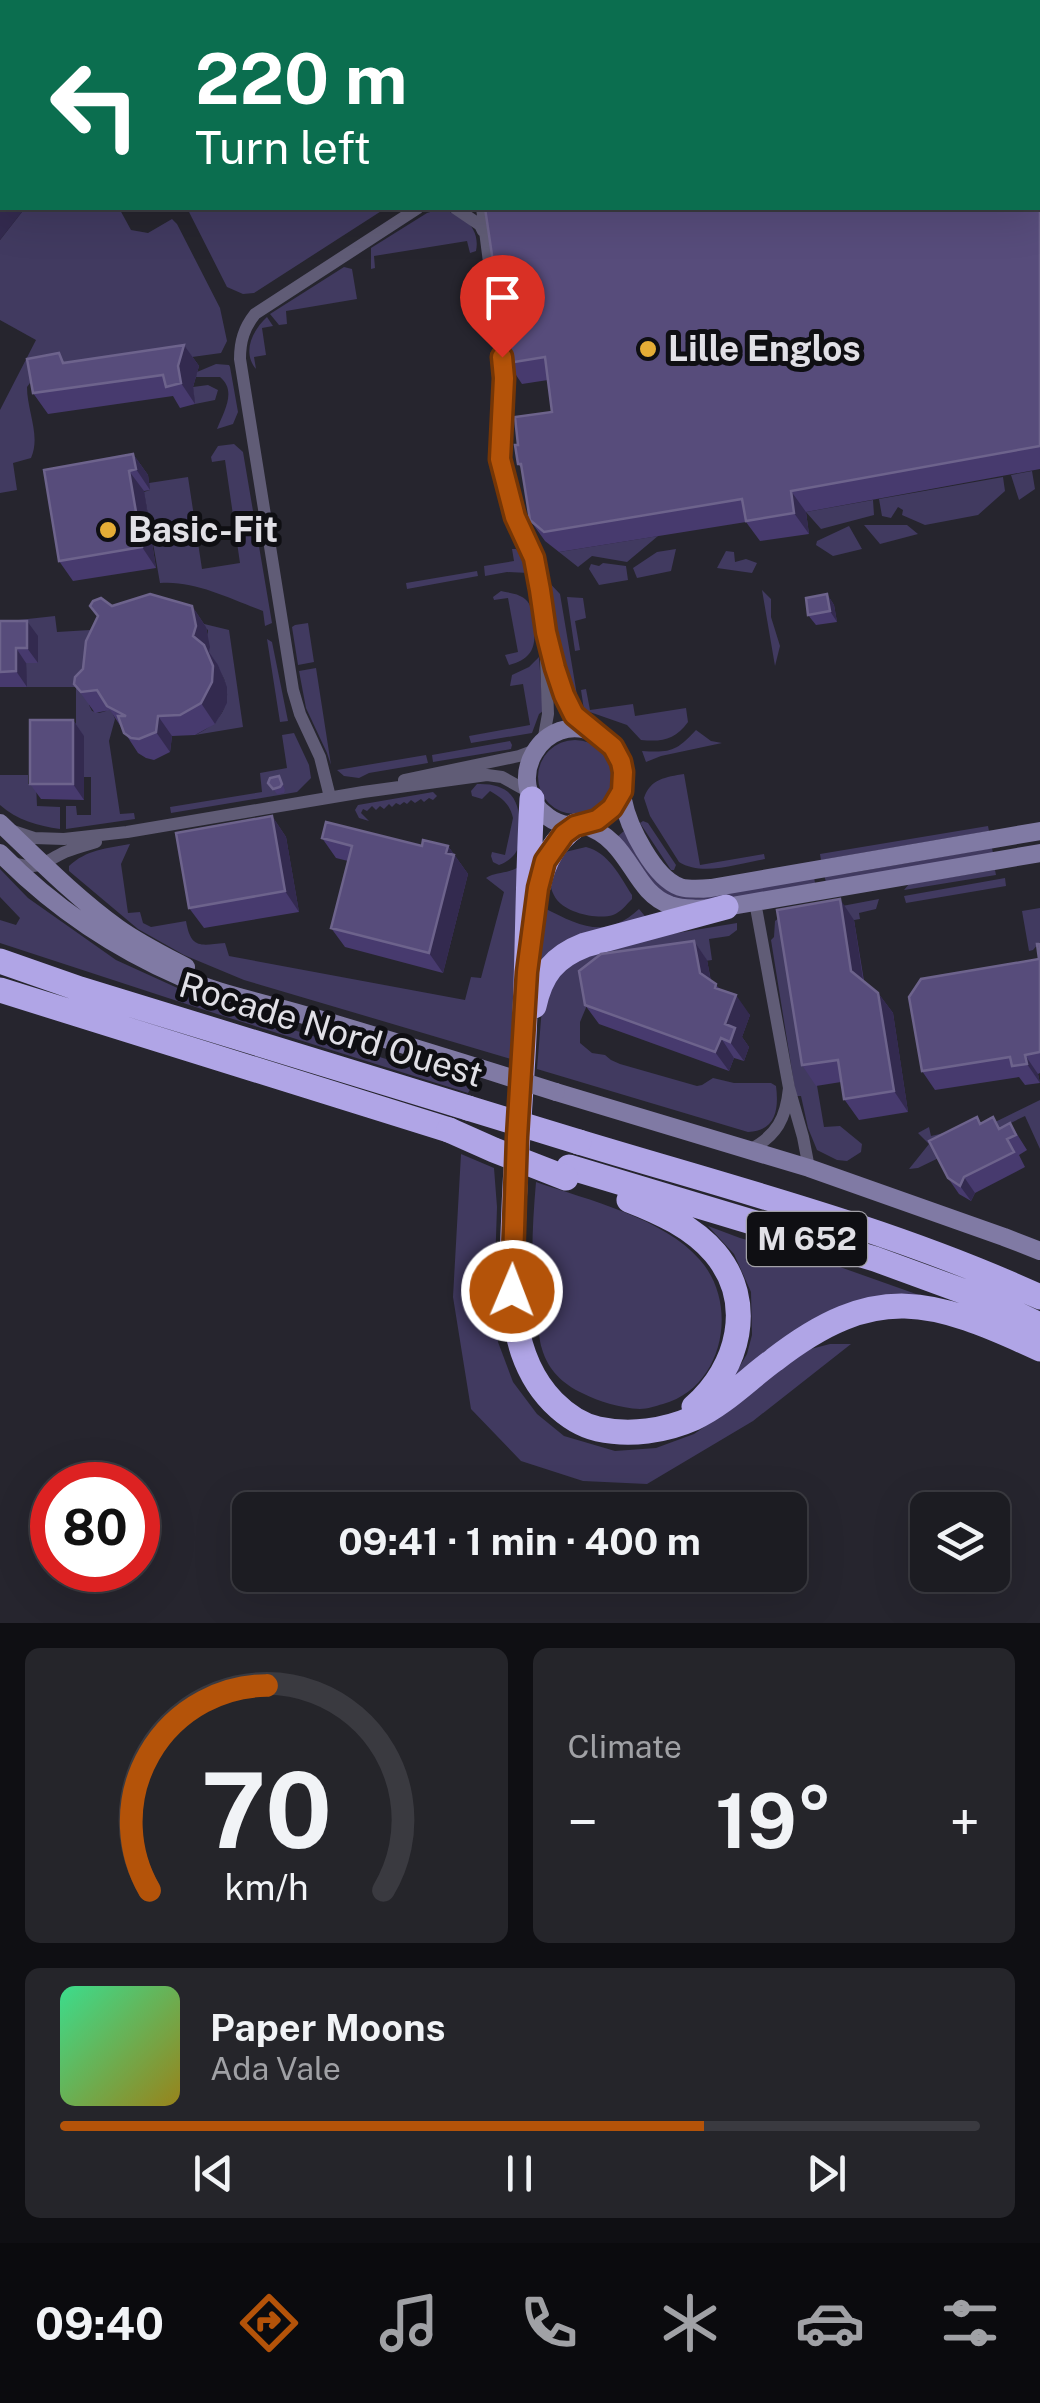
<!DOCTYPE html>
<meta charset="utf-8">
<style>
body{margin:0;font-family:"Public Sans",sans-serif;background:#25252a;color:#f1f3f6;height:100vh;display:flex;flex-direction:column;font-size:38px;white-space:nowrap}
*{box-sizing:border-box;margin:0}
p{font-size:32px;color:#a0a1a5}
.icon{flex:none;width:55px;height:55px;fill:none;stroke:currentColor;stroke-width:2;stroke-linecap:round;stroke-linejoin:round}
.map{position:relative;height:1623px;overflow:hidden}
.panel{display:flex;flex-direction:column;gap:25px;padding:25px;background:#0f0f13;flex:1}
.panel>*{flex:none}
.banner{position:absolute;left:0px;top:0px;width:1040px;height:210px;box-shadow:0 10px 40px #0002,0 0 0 2px #3a3a40;background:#0b6e4f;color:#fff;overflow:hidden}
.fabs{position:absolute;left:910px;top:1492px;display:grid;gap:20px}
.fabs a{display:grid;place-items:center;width:100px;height:100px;border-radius:15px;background:#1c1c22;box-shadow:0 10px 40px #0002,0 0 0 2px #3a3a40;font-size:50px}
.speed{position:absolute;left:30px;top:1462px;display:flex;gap:20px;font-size:50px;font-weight:700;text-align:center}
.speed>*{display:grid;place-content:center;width:130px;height:130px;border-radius:50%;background:#1c1c22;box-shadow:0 10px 40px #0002,0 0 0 2px #3a3a40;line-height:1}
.speed .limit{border:15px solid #d22;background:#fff;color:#111}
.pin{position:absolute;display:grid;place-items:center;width:85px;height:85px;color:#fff;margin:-102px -42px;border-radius:50% 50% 50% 0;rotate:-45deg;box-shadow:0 0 10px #0007}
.pin .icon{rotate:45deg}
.me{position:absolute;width:110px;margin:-55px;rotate:1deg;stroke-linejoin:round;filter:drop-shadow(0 0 8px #0008)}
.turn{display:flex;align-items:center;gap:35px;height:210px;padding:0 30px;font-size:45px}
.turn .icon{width:130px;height:130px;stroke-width:2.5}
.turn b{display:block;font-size:70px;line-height:85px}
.big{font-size:75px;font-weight:700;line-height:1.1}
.panel .card{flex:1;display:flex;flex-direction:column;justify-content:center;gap:15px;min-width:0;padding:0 35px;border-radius:15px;background:#25252a}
.panel .dial{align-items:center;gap:0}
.dial svg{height:260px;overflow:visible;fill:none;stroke:#3a3a40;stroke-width:7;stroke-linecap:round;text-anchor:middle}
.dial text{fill:#f1f3f6;stroke:none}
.song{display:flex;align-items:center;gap:30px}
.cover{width:120px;height:120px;border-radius:15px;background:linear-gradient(135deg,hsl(150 70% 55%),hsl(50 70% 35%))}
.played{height:10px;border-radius:5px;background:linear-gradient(90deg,#b45309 70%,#3a3a40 70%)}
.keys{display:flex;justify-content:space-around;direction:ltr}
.heat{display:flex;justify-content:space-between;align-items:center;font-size:55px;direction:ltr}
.panel .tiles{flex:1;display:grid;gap:25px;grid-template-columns:1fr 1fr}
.card:last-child{grid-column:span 2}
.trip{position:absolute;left:232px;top:1492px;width:575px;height:100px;border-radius:15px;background:#1c1c22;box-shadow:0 10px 40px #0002,0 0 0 2px #3a3a40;font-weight:700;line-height:100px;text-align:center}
.tabs{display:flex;height:160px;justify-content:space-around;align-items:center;background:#0b0b0e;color:#a0a1a5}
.tabs .icon{width:70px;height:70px}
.tabs .active{color:#b45309}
.tabs b{font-size:45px;color:#f1f3f6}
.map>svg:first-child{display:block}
.green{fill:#413a60}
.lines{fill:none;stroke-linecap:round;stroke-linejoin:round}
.street{stroke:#605c76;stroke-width:12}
.secondary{stroke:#807aa4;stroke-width:18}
.highway{stroke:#b0a5e6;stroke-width:25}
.secondary-bridge{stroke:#807aa4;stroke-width:18}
.highway-bridge{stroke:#b0a5e6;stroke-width:25}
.wall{fill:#473a6e}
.shaded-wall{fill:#332a4f}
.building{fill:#574c7b;stroke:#6d638c;stroke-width:2.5}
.route-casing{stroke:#753606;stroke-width:25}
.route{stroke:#b45309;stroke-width:18}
.poi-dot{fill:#e5ad36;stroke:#0f0f13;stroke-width:4}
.labels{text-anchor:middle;stroke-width:10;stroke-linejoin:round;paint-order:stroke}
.shield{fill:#0f0f13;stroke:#a2a1a7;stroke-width:2.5}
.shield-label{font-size:32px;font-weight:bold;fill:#e1e0e6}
.poi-label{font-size:35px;font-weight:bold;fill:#e1e0e6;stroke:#0f0f13;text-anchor:start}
.street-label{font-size:35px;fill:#e1e0e6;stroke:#0f0f13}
</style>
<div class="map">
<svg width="1040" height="1623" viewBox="0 0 1040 1623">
<rect width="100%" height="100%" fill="#26252e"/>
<!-- green -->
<path class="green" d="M589,0h267l-15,2h-251z
M25,208h94l12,22 17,3 24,-14 5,5 43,84 7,33 -6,12 -188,26 -6,8c0,24 14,49 4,71l-18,5 4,27 -17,3v-83l36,-70 -36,-20v-80z
M187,208h199l-132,85 -11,1 -16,-7z
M437,210c24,1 44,17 39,41l-6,2 -3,-12 -93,15 1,12 -4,1v-21l56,-35z
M344,267l8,2 5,30 -71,12 1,13 -8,1 -9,-11z
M267,317l6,9 -11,2 4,27 -12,2 2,12c-14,-17 -4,-38 11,-52z
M216,364l13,1 1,2 8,45 -5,12 -16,5c7,-18 20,-38 3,-52h-24l1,-5z
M208,385l10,5 -3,10 -20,4 -2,-17z
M234,444l9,8 29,171 -7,3 -2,-15c-32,-12 -69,-31 -103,-28l-16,-91 6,-2 -1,-7 39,-6 14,92 38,-6 -15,-103 -13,2 -1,-5 7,-11z
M1032,471l3,18 -16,11 -8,-25z
M1003,477l2,14 -27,24 -53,10 -23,-10 1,-5 -5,-3 -7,11 -9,-2 -3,-17z
M873,500l1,15 -53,14 -15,-17z
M864,525h43l11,9 -38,10z
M849,526l13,23 -29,7 -17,-11 1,-4z
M658,536l-31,26 -35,-6 -14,11 -19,-15z
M512,549h4l16,18 -3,6 -22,-1 -22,4 -1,-10 30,-5z
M676,549l-5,22 -34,7 -4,-10 24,-16z
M726,551l8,1 1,10 11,-3 11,4 -5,10 -35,-5z
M603,563l23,3 2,14 -29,5 -10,-16 2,-5 8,2z
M477,571l1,5 -71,13 -1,-6z
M543,576l17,18 19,113 -2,1 -12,-33z
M762,590l9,9v18l9,29 -5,20z
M501,591c8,2 17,2 24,8 7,6 7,14 8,22 4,23 1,38 -24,44l-4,-10 13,-3 -10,-54 -14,2 -1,-3z
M567,597l16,1 3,20 -11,3 5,29 -5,1z
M55,616l2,16 33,-2 18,15 -19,60 3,6 7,2 7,-2 3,-7 6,15 -6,22 11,73 14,-1 1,6 -69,10v-23h10l1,9h14v-38h-7v-41h-8v-49h-49l-1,-24h11l-37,-41z
M200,623l29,7 14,97 -48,8c38,-17 43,-52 11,-80l2,-25z
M308,623l6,39 -16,3 -6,-38 3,-2z
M267,639l5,3 16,79 -8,1z
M539,657l4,54 -4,3 -7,19 -61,10 -2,-7 61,-11 -7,-41 -13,2 2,-11 17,-8z
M316,668l15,97 -4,-12 -21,-45 -7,-37z
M586,689l4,21 43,-6 2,12 51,-8 2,14c-13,18 -26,20 -47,18l-14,-15 -43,-15 -3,-20z
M696,730l15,11 11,2 -61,13 -15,6 -4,-11c28,2 35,0 54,-21z
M294,733l15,32 2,13 -14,14 -126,21 -1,-6 92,-15 -2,-19 27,-5 -5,-33z
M538 777a37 37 0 1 1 74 0a37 37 0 1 1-74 0Z
M510,741l2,4 -1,4 -78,13 -1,-7z
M426,755l2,8 -59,10 -10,5 -15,-2 -7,-6z
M684,774l16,91 64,-11 1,5c-26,4 -62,18 -86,3l-29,-46 -6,-18c6,-19 22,-21 40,-24z
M0,775h28v9h8l1,22 23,1v22c-22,-3 -43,-9 -60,-24z
M477,784c32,-1 43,14 43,44 0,20 -2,29 -21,37l-6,-3 -2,-6 1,-4 13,3 8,-37c-3,-14 -11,-20 -23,-27l-8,8 -10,-3 -1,-5z
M433,792l4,4 -4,4 -4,-2 -5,4 -3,-3 -6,4 -4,-3 -4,4 -3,-2 -4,3 -4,-2 -4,4 -3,-3 -5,5 -4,-3 -4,4 -4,-4 -5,5 -4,-2 -2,4 8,8 -10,-3 -4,-8 3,-5z
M643,821l5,2 28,42 -2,5h-3l-31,-47z
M988,826l1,5 -168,29 -1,-6z
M624,831c21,32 31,63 74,67l116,-21 1,6c-39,7 -121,31 -154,9 -13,-8 -34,-42 -44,-55z
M130,844l-9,20 7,49 12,-1 3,11 8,4 35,-6c5,29 15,24 39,22l4,13 236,44 6,-23 10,1 23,-86 -18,-14c11,-7 20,-3 34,-12l-9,193 -267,-79 -60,-25 -46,-26 -69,-58v-5c17,-16 38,-18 61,-22z
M586,847c22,5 34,29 46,48v4c-6,6 -11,13 -19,16 -15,5 -46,-2 -56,-15 -5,-6 -7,-16 -9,-24l17,-24z
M992,848l1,5 -167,29 -2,-7 26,-2z
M0,869l28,29 88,62 101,46 255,80 -4,7 -251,-79 -217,-71v-23l16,5 4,-7 -20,-21z
M995,870l1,5 -92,15 5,-6z
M1005,878l1,8 -100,17 -2,-7z
M879,899l-3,10 -17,4 1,6 -69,12 33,196 16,-1 22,18 -1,8 -14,9 -10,-1 -20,-10 -9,-22 -7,-32h-5l-25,-156 3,-3 1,-16 4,-3z
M544,908c36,18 62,32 95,1l10,12 -115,66z
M1040,908v34l-7,8 -4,1 -7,-40z
M737,923v7l-8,6 -20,3 3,21 -97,14 -22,17 -13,31v21l12,10 13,2 6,5 9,4 77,22 5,-1 11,-7 21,5h37l5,3c3,23 0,45 -28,46l-211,-63 6,-74 25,-35 97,-25z
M1040,1100v49l-15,-33 -107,52 -9,1 20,-25 -11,-11 11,-6 2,9 44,-10 10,1z
M461,1154l33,14 3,39 -3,91 4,44 15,40 24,32 27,22 51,15 41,-3 38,-14 43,-30 54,-45 16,-9 23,-6h21l-98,77 -106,63 -64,-3 -62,-20 -50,-52 -18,-112z
M536,1182c52,18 128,36 164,78 40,45 23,128 -37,144 -8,2 -15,5 -23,5 -20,-1 -40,-7 -58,-16 -19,-9 -34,-23 -40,-44 -3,-9 -3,-20 -5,-30 -7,-46 -5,-91 -1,-137z
M708,1226l32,12 83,23 110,39 -21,-5h-21l-27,5 -136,86 19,-32 5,-19 -1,-43 -17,-38z"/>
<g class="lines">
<!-- street -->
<path class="street" d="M454,0v2
M455,208l25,17 3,6
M482,208l22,170 -4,81 15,58 19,41 6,31 5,43 3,82 -5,28
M552,655l18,55 19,19
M404,780l115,-24 16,-6
M330,797l-10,-40 -20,-43 -7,-24 -53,-331c0,-18 4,-31 15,-45l163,-106
M13,831l21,7 30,1 63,-7 236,-40 124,-17 15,2 27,15
M12,862c26,10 31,0 53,-10 10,-4 21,-7 31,-10
M755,902l34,186
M749,1150c28,-14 37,-32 40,-62l14,49 6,31"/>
<!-- secondary -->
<path class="secondary" d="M622,791c-7,15 -15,27 -31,32 -14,5 -31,3 -43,-6 -49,-34 -4,-110 49,-83 11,6 20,16 24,28 4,13 0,25 2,38 5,26 31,78 57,87 10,3 21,2 31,1l329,-57
M0,823c38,36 75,74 118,105 21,15 45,27 68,39
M583,825c49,15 48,66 87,80 18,6 38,3 56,2l314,-54
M0,853c51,52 114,95 181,124 33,15 67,22 102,32 66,18 131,39 197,59
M556,1092l253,76 195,69 36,14"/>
<!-- highway -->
<path class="highway" d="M532,799c-5,86 -4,172 -9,257 -3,51 -7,101 -9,152 -2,65 -11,143 39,194 13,13 27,23 45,27 32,7 67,2 96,-11 30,-14 54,-39 80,-58 102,-79 158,-61 266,-11
M538,887c5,-25 16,-46 37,-61
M0,961l80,28 388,119
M0,990l449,140
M534,1006c7,-32 20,-49 51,-61l141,-38
M579,1142c155,47 313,87 461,155
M569,1167l306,92 112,41 53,25
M629,1200c31,12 64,27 86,53 41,49 24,115 -21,154"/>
<!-- secondary-bridge -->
<path class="secondary-bridge" d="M480,1068l76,24"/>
<!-- highway-bridge -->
<path class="highway-bridge" d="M468,1108l111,34
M449,1130l45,20 72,28"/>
</g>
<!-- wall -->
<path class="wall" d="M1040,0v469l-234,43 3,22 -49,7 -14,-19 -187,30 -14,-11 -15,-21 -8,-51 -4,-5v-19l34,-33 -4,-32 -26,4 -14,-21 530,-155z
M184,345l15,21 -6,21 2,17 -15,4 -7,-12 -125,18 -15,-21 33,-30z
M133,454l15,21 2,15 -6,1 12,77 -83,13 -14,-20z
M827,594l7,11 3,17 -21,3 -8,-10z
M112,606h80l14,21 4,20 -1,5 9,13 9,22v16l-12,21 -20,11 -23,1 -2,16 -16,8 -8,-2 -8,-5 -28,-43 -15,3 -21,-29 9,-15z
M0,621l38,15v27h-12l1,24h-27z
M73,720l11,16v64l-43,-1 -11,-15z
M279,776l6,14 -1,3 -7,1 -5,-6z
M272,816l14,21 13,75 -95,16 -15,-20z
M322,838l100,8h26l20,28 -25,99 -98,-26 -14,-19 17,-67 -12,-3z
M854,920l10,61 14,12 15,20 15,99 -49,8 -15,-21 -3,-17 -25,4 -14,-21z
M694,941l13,19 4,21 39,34 -8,22 7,10 -5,14 -10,-3 -5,13 -130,-47 -14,-19z
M1040,944v129l-2,1 2,9 -15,2 -6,-8 -84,13 -13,-19 117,-112z
M981,1123l20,5 9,-5 17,27 -8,5 6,12 -50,26 -4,8 -12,-7 -11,-16z"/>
<!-- shaded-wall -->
<path class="shaded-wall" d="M2,198v10h23l-25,32v-39z
M184,345l15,21 -6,21 2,17 -14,-21 -3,-17z
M133,454l15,21 2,15 -14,-21z
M129,471l15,20 12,77 -14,-21z
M791,491l15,21 3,22 -15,-21z
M827,594l7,11 3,17 -7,-11z
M192,606l14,21 4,20 -1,5 9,13 9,22v16l-12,21 -14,-21 -8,-67z
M27,621l11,15v27l-11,-15z
M16,648l10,15 1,24 -11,-16z
M158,716l14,20 -2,16 -14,-20z
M73,720l11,16v64l-11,-16z
M272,816l14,21 13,75 -14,-21z
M448,846l20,28 -25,99 -14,-20z
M840,899l14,21 11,72 -14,-21z
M694,941l13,19 6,33 -13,-20z
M878,993l15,20 15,99 -14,-21z
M736,995l14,20 -8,22 7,10 -5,14 -14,-19 -5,-18z
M721,1038l13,20 -5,13 -14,-19z
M1025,1055l13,19 2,9 -13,-19z
M964,1177l11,16 -4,8 -11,-15z"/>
<!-- building -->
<path class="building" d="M0,0l120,1 -1,1h-117v196l-2,3z
M252,0h124l2,2h-125z
M957,0h83v446l-249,45 3,22 -48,8 -4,-22 -198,33 -14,-12 -9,-56h-3l-3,-19h3l-3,-28 37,-5 -7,-55 -37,6 -23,-155h553v-206h-81z
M184,345l-6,21 3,17 -15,4 -3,-12 -130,18 -6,-34 32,-6 4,10z
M133,454l3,15 -7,2 13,76 -83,14 -15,-91z
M150,594l42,12 4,20 -3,10 11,9 9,21 -1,16 -11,21 -21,12 -22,1 -2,16 -17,7 -8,-1 -7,-5 -6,-17h8l-19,-10 -10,-16 -16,2 -7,-8 1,-7 8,-8 3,-28 12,-25 -8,-10 3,-5 8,-3 11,8z
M827,594l3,17 -22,4 -2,-17z
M0,621h27v27h-11v23l-16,1z
M30,720h43v64h-43z
M279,776l3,8 -2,3 -7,2 -5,-6 2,-5z
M272,816l13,75 -96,17 -13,-75z
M326,822l96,24 1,-6 25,6 -2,7 8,2 -25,98 -98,-25 21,-82 -30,-8z
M840,899l11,72 27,22 16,98 -50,8 -6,-39 -36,5 -25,-155z
M694,941l6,32 16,11 -1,4 21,7 -11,29 10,4 -5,14 -9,-4 -6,14 -130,-47 -6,-34 22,-17z
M1037,944h3v108l-15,3 2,9 -15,2 -2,-9 -88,14 -13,-74 12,-18 118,-20z
M977,1117l3,7 13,-7 6,12 11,-6 6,12 -9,4 7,13 -50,25 -4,9 -12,-8 -19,-37z"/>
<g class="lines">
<!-- route casing -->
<g class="route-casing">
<path id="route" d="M502,357l2,21 -4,81 15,58 19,41 6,32 6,42 9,36 9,27 10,20 39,32 8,15 2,10 -1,19 -10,17 -15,12 -22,6 -11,8 -19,27 -7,27 -11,84 -10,165 -5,154"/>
</g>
<!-- route -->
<use href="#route" class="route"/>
</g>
<!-- markers -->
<g class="poi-dot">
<circle cx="648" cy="349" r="10"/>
<circle cx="108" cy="530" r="10"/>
</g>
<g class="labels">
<!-- shield labels -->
<rect class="shield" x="747" y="1212" width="120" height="54" rx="8"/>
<g class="shield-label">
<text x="807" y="1250">M 652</text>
</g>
<!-- poi labels -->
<g class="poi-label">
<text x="668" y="361">Lille Englos</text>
<text x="128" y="542">Basic-Fit</text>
</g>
<!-- street labels -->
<g class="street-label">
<text transform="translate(331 1030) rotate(17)" y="12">Rocade Nord Ouest</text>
</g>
</g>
</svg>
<div class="fabs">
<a><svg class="icon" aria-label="layers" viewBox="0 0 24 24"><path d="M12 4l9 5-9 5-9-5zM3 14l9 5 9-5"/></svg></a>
</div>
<div class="speed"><div class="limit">80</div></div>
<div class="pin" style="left:502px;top:357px;background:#d93025"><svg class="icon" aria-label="arrive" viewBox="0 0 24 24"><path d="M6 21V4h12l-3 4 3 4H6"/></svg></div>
<svg class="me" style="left:512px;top:1291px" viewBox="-20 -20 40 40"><circle r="17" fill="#b45309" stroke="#fff" stroke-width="3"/><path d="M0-11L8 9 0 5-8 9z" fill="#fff"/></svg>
<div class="trip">09:41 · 1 min · 400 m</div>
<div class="banner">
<div class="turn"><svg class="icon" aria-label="left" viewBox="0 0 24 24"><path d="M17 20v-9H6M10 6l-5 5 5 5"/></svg><div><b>220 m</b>Turn left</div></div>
</div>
</div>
<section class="panel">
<div class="tiles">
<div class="card dial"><svg viewBox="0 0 100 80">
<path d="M14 69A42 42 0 1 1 86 69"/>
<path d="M14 69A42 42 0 0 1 50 6" stroke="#b45309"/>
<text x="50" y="56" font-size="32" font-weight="700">70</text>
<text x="50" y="72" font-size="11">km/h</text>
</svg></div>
<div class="card"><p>Climate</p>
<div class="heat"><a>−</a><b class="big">19°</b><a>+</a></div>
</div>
<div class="card">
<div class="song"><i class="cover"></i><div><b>Paper Moons</b><p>Ada Vale</p></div></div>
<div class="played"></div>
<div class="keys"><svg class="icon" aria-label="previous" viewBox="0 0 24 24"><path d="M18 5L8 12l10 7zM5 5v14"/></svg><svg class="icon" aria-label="pause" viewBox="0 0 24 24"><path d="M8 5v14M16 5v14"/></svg><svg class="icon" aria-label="next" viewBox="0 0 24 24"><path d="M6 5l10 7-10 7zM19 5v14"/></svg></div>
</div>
</div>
</section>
<nav class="tabs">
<b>09:40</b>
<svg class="icon active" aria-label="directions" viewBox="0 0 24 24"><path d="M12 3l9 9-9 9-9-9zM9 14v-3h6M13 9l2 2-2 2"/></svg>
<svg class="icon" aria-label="music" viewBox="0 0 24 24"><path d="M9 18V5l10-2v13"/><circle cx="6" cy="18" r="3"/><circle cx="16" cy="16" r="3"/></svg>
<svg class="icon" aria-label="phone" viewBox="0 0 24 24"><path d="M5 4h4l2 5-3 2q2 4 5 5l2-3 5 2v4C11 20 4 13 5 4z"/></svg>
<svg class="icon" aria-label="climate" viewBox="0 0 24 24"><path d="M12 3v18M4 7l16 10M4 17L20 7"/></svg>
<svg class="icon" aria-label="car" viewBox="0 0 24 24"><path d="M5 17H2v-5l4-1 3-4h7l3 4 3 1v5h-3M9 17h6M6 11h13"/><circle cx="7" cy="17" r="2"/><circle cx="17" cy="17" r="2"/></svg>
<svg class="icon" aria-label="filters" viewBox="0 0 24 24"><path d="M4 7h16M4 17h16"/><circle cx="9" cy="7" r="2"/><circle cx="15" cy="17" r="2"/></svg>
</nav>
